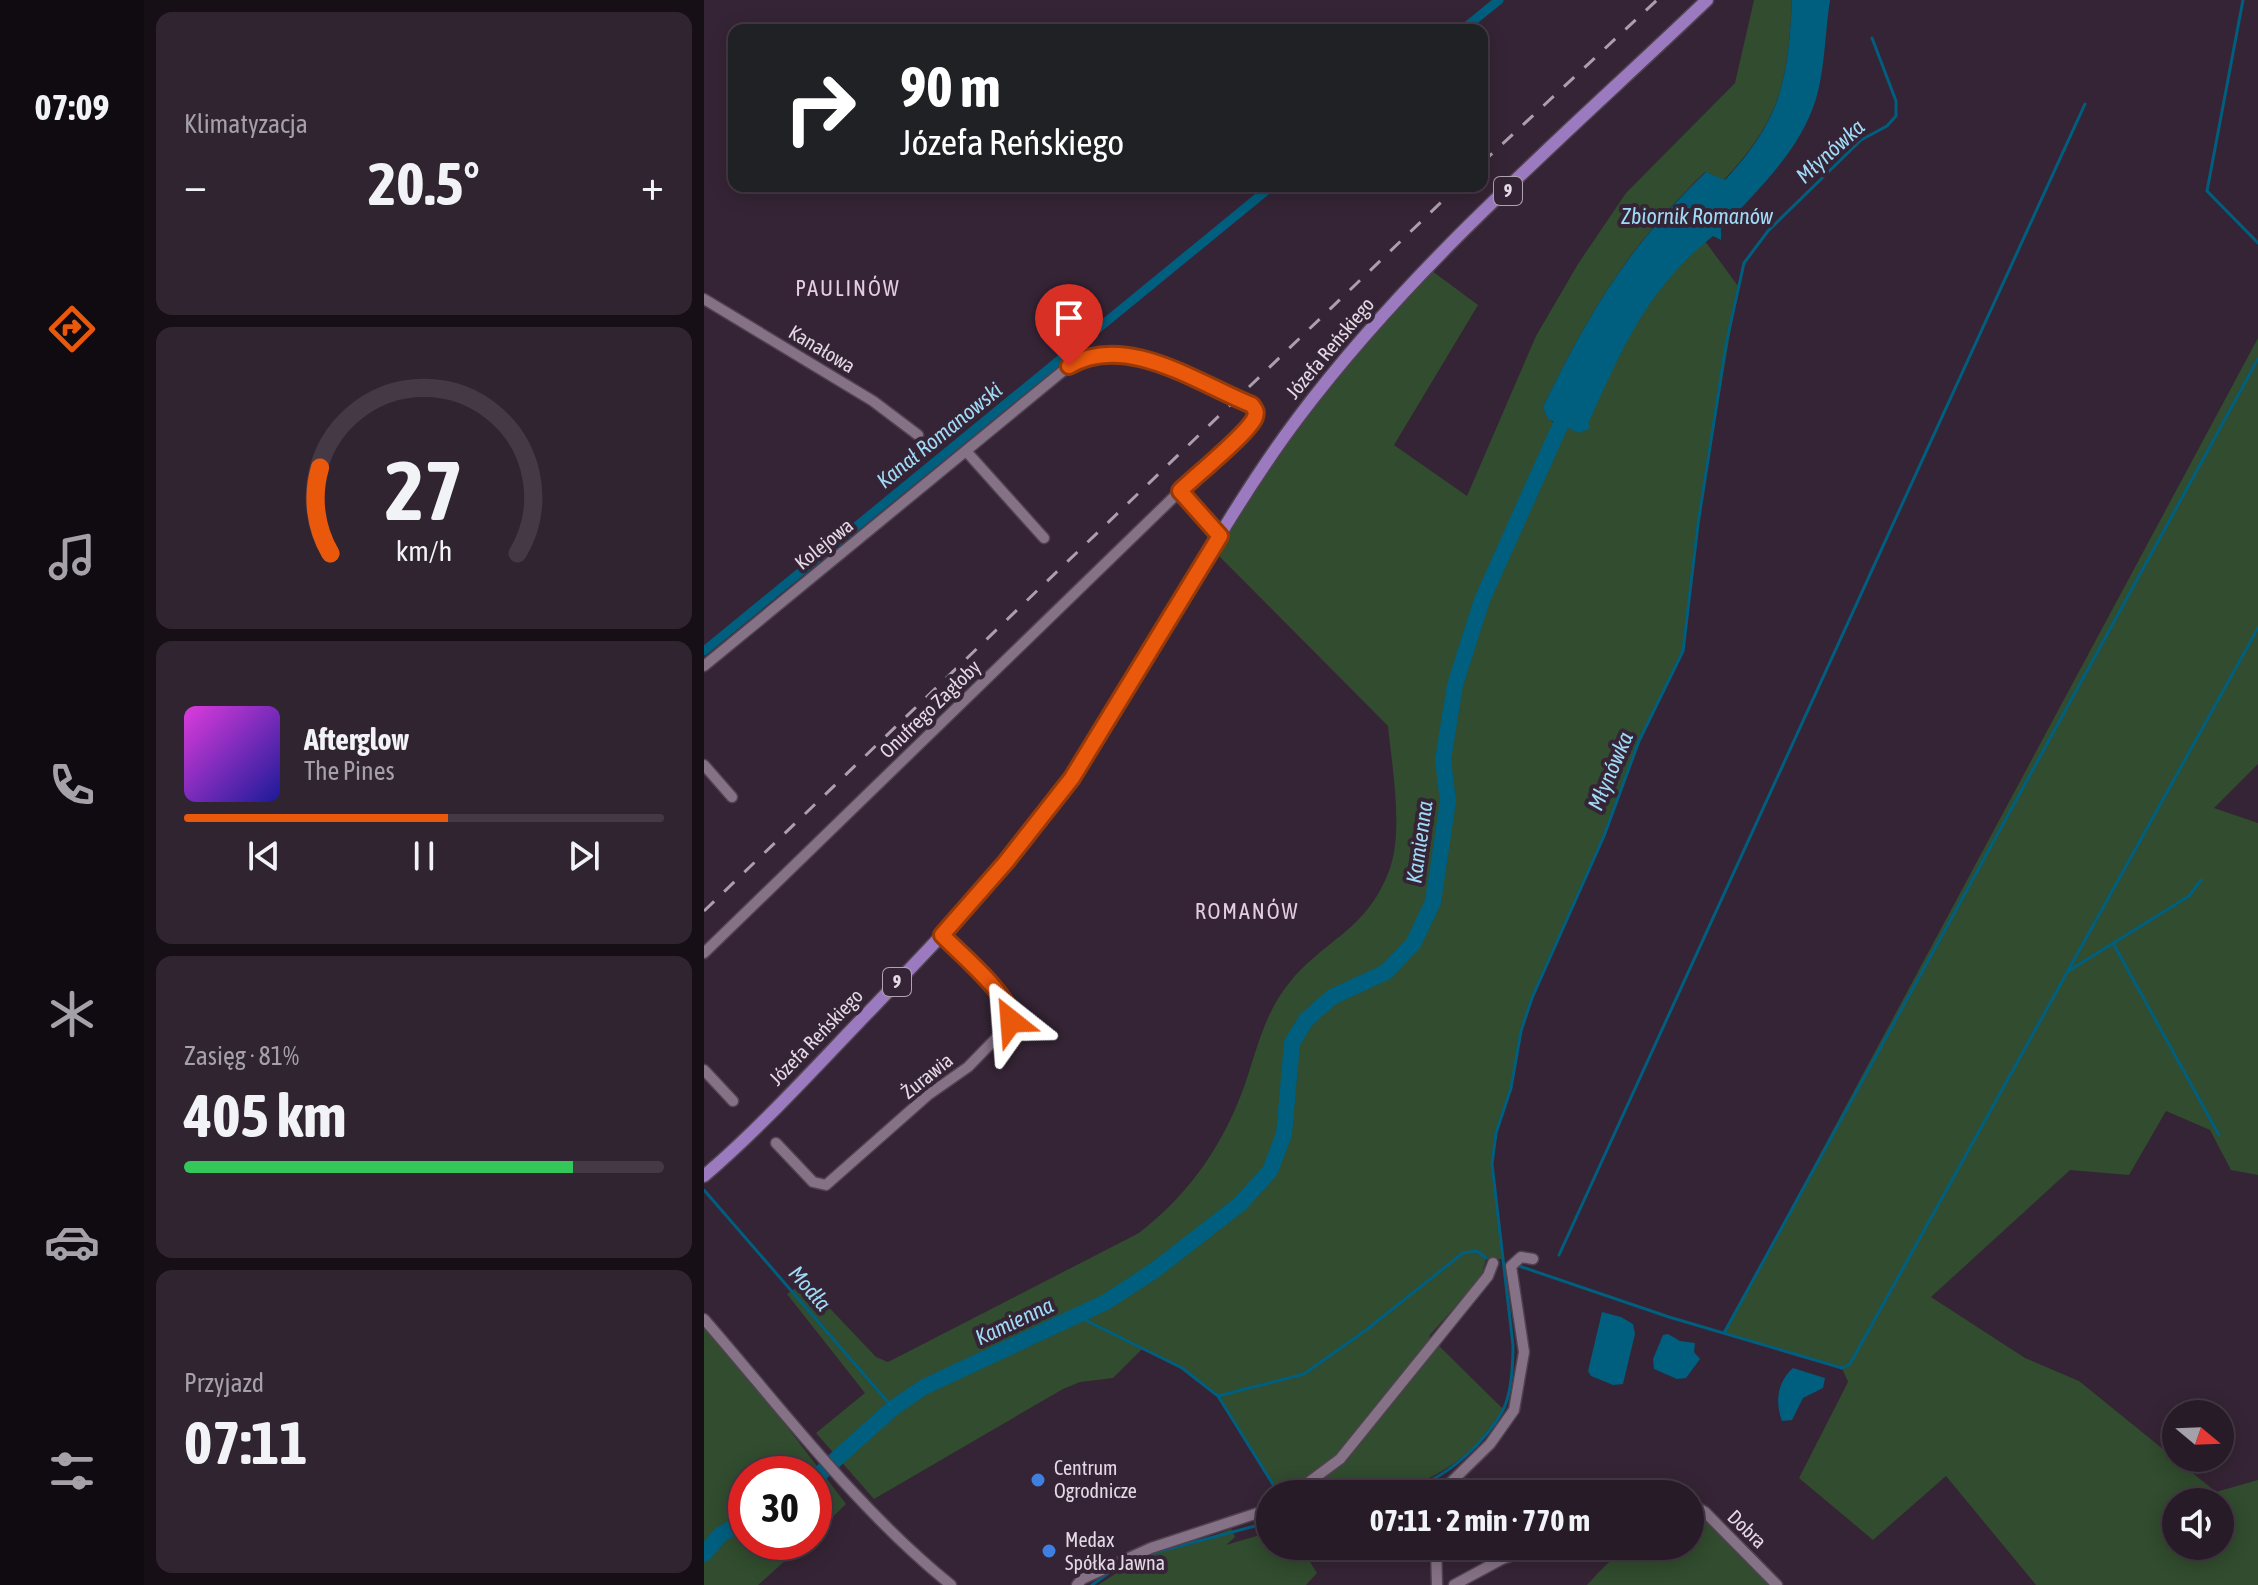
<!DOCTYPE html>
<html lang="pl">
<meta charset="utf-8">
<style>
body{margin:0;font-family:"Asap Condensed",sans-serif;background:#302430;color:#f1f3f6;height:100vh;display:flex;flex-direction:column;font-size:30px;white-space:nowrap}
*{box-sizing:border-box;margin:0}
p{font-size:26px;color:#a5a1a8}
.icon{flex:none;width:44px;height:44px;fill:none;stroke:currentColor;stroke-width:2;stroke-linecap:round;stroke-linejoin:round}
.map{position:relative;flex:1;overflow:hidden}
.details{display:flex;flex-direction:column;gap:12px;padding:12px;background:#160f16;width:560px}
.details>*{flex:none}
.hud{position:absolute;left:24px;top:24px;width:760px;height:168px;border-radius:16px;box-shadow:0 4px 20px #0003,0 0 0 2px #443945;background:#202124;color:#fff;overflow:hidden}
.needle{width:52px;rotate:109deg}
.controls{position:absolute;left:1458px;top:1400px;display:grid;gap:16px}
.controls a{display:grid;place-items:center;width:72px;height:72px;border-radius:50%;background:#281b28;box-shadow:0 4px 20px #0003,0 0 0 2px #443945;font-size:40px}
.speed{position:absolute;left:24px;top:1456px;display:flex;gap:16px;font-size:40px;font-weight:700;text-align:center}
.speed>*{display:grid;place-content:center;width:104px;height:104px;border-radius:50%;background:#281b28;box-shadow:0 4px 20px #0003,0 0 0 2px #443945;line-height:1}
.speed .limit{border:12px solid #d22;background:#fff;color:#111}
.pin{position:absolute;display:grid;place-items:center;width:68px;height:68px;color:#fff;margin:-82px -34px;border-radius:50% 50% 50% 0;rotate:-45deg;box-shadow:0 0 8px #0007}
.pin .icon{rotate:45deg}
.me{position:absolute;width:88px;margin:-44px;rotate:332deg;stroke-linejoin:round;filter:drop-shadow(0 0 6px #0008)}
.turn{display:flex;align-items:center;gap:28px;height:168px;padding:0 40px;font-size:36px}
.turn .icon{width:104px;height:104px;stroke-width:2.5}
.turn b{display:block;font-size:56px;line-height:68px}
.big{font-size:60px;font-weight:700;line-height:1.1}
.details .card{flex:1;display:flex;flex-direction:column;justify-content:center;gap:12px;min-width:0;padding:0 28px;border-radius:16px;background:#302430}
.details .dial{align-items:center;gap:0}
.dial svg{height:208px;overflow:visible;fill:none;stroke:#443945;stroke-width:7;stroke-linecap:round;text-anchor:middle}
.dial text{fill:#f1f3f6;stroke:none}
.song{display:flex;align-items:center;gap:24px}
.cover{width:96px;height:96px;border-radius:12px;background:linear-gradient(135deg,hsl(300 70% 55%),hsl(240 70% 35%))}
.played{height:8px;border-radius:4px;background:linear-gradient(90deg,#ea580c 55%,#443945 55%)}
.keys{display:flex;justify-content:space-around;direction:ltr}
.heat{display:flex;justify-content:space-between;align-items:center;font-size:44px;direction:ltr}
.charge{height:12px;border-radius:6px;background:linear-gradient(90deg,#34c759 81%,#443945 0)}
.trip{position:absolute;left:552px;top:1480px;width:448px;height:80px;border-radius:40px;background:#281b28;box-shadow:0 4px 20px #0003,0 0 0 2px #443945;font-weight:700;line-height:80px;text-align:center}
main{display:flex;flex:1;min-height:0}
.dock{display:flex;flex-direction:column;width:144px;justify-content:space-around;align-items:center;background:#100b10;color:#a5a1a8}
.dock .icon{width:56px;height:56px}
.dock .current{color:#ea580c}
.dock b{font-size:36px;color:#f1f3f6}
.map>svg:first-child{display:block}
.green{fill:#314c2e;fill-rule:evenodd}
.water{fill:#005e7e}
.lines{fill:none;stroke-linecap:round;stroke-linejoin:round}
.stream{stroke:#005e7e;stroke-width:3}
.canal{stroke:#005e7e;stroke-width:9}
.river{stroke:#005e7e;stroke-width:16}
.minor-casing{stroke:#504250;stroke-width:13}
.major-casing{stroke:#504250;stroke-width:15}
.minor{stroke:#867286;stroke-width:10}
.major{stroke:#9b7abf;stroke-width:12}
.rail{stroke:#ac9fac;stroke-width:3;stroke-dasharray:14 14;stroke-linecap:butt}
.route-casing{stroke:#983908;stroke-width:20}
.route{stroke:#ea580c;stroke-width:14}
.shop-dot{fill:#3f7fe0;stroke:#352435;stroke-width:3}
.labels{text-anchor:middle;stroke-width:8;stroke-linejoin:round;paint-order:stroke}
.shield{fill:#352435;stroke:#b0a3b0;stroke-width:2}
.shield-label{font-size:18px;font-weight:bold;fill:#e4d9e4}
.street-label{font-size:20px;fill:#e4d9e4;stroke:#352435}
.poi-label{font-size:20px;fill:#e4d9e4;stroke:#352435;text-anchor:start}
.water-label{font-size:22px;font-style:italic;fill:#9fdaf6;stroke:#352435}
.neighbourhood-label{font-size:22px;letter-spacing:2px;fill:#e4cde3;stroke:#352435}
</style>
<main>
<nav class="dock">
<b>07:09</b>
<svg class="icon current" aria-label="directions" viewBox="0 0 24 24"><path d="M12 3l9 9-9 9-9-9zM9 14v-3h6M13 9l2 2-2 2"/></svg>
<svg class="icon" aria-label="music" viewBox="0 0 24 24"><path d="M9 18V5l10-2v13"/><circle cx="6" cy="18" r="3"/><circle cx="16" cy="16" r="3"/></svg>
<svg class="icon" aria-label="phone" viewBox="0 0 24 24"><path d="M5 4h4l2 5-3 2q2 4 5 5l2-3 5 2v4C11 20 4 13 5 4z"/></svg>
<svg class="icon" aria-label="climate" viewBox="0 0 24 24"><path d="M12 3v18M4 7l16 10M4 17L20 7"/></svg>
<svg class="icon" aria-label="car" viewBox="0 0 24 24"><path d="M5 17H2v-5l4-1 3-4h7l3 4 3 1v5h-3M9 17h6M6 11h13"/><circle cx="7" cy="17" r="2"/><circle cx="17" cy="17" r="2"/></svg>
<svg class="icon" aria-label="filters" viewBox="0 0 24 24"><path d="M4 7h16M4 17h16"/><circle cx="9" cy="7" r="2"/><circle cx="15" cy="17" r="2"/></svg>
</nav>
<section class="details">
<div class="card"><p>Klimatyzacja</p>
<div class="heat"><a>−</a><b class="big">20.5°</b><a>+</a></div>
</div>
<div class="card dial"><svg viewBox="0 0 100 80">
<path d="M14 69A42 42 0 1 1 86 69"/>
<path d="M14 69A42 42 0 0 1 10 36" stroke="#ea580c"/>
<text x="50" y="56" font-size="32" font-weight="700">27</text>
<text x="50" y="72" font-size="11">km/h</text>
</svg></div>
<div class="card">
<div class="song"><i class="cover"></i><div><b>Afterglow</b><p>The Pines</p></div></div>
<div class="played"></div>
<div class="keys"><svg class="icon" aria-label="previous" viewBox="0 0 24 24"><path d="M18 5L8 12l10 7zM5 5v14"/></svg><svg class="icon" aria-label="pause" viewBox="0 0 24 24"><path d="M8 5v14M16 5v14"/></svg><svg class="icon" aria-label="next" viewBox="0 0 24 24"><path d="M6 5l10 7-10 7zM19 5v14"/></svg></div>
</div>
<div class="card"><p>Zasięg · 81%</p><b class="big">405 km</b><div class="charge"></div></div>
<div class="card"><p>Przyjazd</p><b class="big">07:11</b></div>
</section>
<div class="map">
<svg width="1554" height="1585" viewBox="0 0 1554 1585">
<rect width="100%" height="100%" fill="#352435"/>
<!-- green -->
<path class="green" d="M1050,0h38c-4,82 -11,119 -68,180l-19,-8c-78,76 -114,138 -162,235l5,11 12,10 43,-100 88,-106 47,64 -40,238 -15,127 -44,90 -35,95 -72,162 -11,33 -10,57 -15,45 -4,31 10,95h-16l-5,19 -52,58 75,74c-65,92 -123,84 -225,84l-61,-98 -36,-28 -39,-20 -30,30 -33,4 -17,7 -189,110 -58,-66 49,-40 -78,-99 18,-12 71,75 12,5 251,-129c50,-39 83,-86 105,-146 13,-37 20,-74 46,-105 35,-43 76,-51 99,-111 15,-39 3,-104 -1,-145l-168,-169v-21l53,-83 155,-185 50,37 -84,140 73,51 69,-160 42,-72 48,-71 109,-110z
M1554,338v426l-44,44 44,15v352l-27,-5 -21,-40 -44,-19 -37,64 -59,-5 -139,127 94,61 54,23 137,111 42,-12v105h-222l-90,-109 -73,64 -74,-62 49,-96 -6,-14 -118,-35zM1472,1502h44v44h-44z
M0,1328l58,66 84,110 -32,31v-61h-68v68h60l-48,43h-54z
M986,1503l87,82h-190c42,-46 44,-39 103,-39z
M527,1529l4,8 -9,8 44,-13v14h21l-4,3 8,13 12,-5 10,16 -11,12h-208l45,-29 50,-12z"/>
<!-- water -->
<path class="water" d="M1088,0h38c-5,32 -5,69 -14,99 -16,52 -59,92 -95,130v11l-8,-4c-67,54 -91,113 -125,188l3,4 -12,5 -31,-14 -5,-12c48,-97 84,-159 163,-235l19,8c56,-61 63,-98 67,-180z
M898,1312l19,5 12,7 2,10 -12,50 -10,1 -22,-9 -3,-5z
M964,1334l12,7 15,2 -1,9 6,7 -14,19 -9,1 -23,-10 -1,-10 10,-24z
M1089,1368l32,10 -2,10 -20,10 -11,22 -10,1c-7,-19 -5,-39 11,-53z"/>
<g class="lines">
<!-- stream -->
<path class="stream" d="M1539,0l-36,191 51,52
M1409,943l106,192
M1366,970l119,-74 12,-16
M0,1190l189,218
M855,1255l526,-1151
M815,1266l150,51 173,51 8,-4 408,-736
M373,1316l105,52 36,28
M1020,1333l534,-974
M575,1494l-61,-98 86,-22 62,-44 97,-77 14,-2 9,7
M660,1494c17,-4 39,-3 55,-9 31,-10 67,-45 83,-73 10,-18 11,-46 11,-67l-21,-181 4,-31 15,-45 10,-57 11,-33 72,-162 35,-95 44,-90 15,-127 28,-180 18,-81 24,-32 93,-91 26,-14 9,-10v-15l-24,-63
M442,1555l124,-33
M388,1585l18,-13"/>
<!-- canal -->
<path class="canal" d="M758,30l37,-30
M0,651l568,-465"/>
<!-- river -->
<path class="river" d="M110,1479l79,-71 31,-21 182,-85 49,-32 85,-66 30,-33 14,-37 8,-91 14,-23 26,-23 54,-25 27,-28 20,-42 15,-101 -5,-41 12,-75 27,-85 87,-194
M0,1554l16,-19 26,-15"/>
<!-- minor casing -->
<g class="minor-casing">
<path id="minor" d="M0,299l169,102 45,34
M262,451l78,87
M0,666l365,-300c21,-12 42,-17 66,-11l120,53v11l-75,72 40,45
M0,765l28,32
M0,953l476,-462
M0,1070l29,31
M72,1143l37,39 13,3 102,-90 40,-28 40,-41 4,-12 -2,-8 -68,-71
M0,1319c79,91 153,190 247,266
M589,1494l47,-35 148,-183 5,-13
M735,1494l51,-50 24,-34 10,-58 -13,-86 10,-9 12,2
M986,1503l15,9 72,73
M732,1546l1,39
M373,1585l5,-6 69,-31 119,-39
M750,1585l48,-26 37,-13"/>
</g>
<!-- major casing -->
<g class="major-casing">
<path id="major" d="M0,1176c55,-47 105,-102 155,-154 76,-79 153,-157 215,-248 79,-115 140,-244 224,-356 117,-156 269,-284 409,-418"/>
</g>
<!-- minor -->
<use href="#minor" class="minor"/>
<!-- major -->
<use href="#major" class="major"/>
<!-- rail -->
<path class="rail" d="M778,163l175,-163
M0,911l754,-725"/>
</g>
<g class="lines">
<!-- route casing -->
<g class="route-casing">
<path id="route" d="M307,1021c4,-22 -53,-69 -69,-86l64,-73 66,-84 148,-242 -40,-45c14,-14 70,-59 75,-74 2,-6 0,-7 -3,-12 -55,-22 -126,-73 -183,-39"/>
</g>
<!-- route -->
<use href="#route" class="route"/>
</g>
<!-- markers -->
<g class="shop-dot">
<circle cx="334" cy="1480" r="8"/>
<circle cx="345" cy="1551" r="8"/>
</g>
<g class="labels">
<!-- shield labels -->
<g class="shield">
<rect x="790" y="177" width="28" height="28" rx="6"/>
<rect x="179" y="968" width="28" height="28" rx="6"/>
</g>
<g class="shield-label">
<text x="804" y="197">9</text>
<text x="193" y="988">9</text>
</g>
<!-- street labels -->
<g class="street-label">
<text transform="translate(626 348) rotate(-50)" y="7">Józefa Reńskiego</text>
<text transform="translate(118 349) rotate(31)" y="7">Kanałowa</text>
<text transform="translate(120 544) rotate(-39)" y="7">Kolejowa</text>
<text transform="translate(226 709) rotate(-44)" y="7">Onufrego Zagłoby</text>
<text transform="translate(112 1037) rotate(-46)" y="7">Józefa Reńskiego</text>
<text transform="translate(223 1076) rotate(-39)" y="7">Żurawia</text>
<text transform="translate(1043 1529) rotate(44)" y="7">Dobra</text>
</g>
<!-- poi labels -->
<g class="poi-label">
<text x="350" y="1475">Centrum<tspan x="350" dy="23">Ogrodnicze</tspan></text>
<text x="361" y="1547">Medax<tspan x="361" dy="23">Spółka Jawna</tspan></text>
</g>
<!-- water labels -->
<g class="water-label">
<text transform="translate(1126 151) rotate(-42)" y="8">Młynówka</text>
<text x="993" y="224">Zbiornik Romanów</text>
<text transform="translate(235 435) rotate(-39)" y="8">Kanał Romanowski</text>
<text transform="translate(906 771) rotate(-67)" y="8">Młynówka</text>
<text transform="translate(715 842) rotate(-82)" y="8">Kamienna</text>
<text transform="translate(106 1288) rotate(49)" y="8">Modła</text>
<text transform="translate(310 1321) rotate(-25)" y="8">Kamienna</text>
</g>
<!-- neighbourhood labels -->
<g class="neighbourhood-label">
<text x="144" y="296">PAULINÓW</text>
<text x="543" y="919">ROMANÓW</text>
</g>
</g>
</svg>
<div class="controls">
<a><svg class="needle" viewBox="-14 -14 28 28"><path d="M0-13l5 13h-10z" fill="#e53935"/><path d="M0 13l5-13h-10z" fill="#a5a1a8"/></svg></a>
<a><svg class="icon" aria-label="sound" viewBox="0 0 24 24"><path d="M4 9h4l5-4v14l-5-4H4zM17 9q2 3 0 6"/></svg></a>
</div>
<div class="speed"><div class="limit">30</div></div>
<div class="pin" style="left:365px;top:366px;background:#d93025"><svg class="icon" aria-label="arrive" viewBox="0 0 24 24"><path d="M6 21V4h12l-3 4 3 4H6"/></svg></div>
<svg class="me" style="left:307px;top:1021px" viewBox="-20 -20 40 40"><path d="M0-17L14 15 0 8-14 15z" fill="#ea580c" stroke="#fff" stroke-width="4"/></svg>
<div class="trip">07:11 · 2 min · 770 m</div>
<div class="hud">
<div class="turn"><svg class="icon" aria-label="right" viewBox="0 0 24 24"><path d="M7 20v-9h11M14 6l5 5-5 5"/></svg><div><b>90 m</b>Józefa Reńskiego</div></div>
</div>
</div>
</main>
